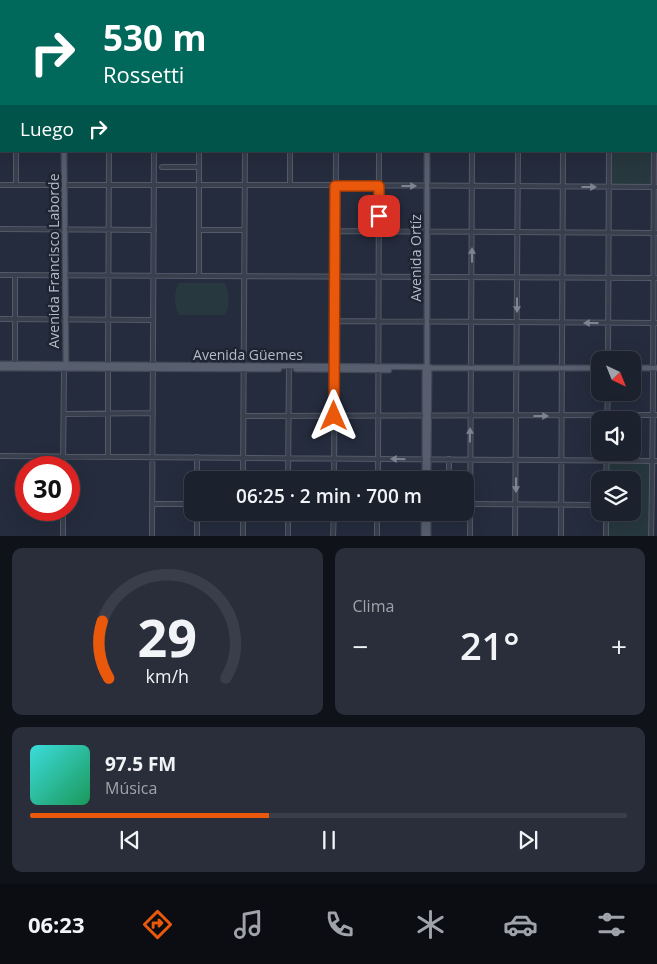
<!DOCTYPE html>
<html lang="es">
<meta charset="utf-8">
<style>
body{margin:0;font-family:"Open Sans",sans-serif;background:#292e3a;color:#f1f3f6;height:100vh;display:flex;flex-direction:column;font-size:19px;white-space:nowrap}
*{box-sizing:border-box;margin:0}
p{font-size:16px;color:#a0a3aa}
.icon{flex:none;width:28px;height:28px;fill:none;stroke:currentColor;stroke-width:2;stroke-linecap:round;stroke-linejoin:round}
.map{position:relative;height:536px;overflow:hidden}
.panel{display:flex;flex-direction:column;gap:12px;padding:12px;background:#0f1219;flex:1}
.panel>*{flex:none}
.top-card{position:absolute;left:0px;top:0px;width:658px;height:152px;box-shadow:0 5px 20px #0002,0 0 0 1px #3a3e4a;background:#00695c;color:#fff;overflow:hidden}
.needle{width:32px;rotate:137deg}
.controls{position:absolute;left:591px;top:351px;display:grid;gap:10px}
.controls a{display:grid;place-items:center;width:50px;height:50px;border-radius:10px;background:#1c212e;box-shadow:0 5px 20px #0002,0 0 0 1px #3a3e4a;font-size:25px}
.speed{position:absolute;left:15px;top:456px;display:flex;gap:10px;font-size:25px;font-weight:700;text-align:center}
.speed>*{display:grid;place-content:center;width:65px;height:65px;border-radius:50%;background:#1c212e;box-shadow:0 5px 20px #0002,0 0 0 1px #3a3e4a;line-height:1}
.speed .limit{border:8px solid #d22;background:#fff;color:#111}
.pin{position:absolute;display:grid;place-items:center;width:42px;height:42px;color:#fff;margin:-21px;border-radius:10px;box-shadow:0 2px 8px #0006}
.me{position:absolute;width:55px;margin:-28px;rotate:0deg;stroke-linejoin:round;filter:drop-shadow(0 0 4px #0008)}
.turn{display:flex;align-items:center;gap:18px;height:105px;padding:0 20px;font-size:22px}
.turn .icon{width:65px;height:65px;stroke-width:2.5}
.turn b{display:block;font-size:35px;line-height:42px}
.then{display:flex;align-items:center;height:48px;padding:0 20px;background:#0003;gap:10px;font-size:19px}
.big{font-size:38px;font-weight:600;line-height:1.1}
.panel .card{flex:1;display:flex;flex-direction:column;justify-content:center;gap:8px;min-width:0;padding:0 18px;border-radius:10px;background:#292e3a}
.panel .dial{align-items:center;gap:0}
.dial svg{height:130px;overflow:visible;fill:none;stroke:#3a3e4a;stroke-width:7;stroke-linecap:round;text-anchor:middle}
.dial text{fill:#f1f3f6;stroke:none}
.song{display:flex;align-items:center;gap:15px}
.cover{width:60px;height:60px;border-radius:8px;background:linear-gradient(135deg,hsl(180 70% 55%),hsl(150 70% 35%))}
.played{height:5px;border-radius:2px;background:linear-gradient(90deg,#ea580c 40%,#3a3e4a 40%)}
.keys{display:flex;justify-content:space-around;direction:ltr}
.heat{display:flex;justify-content:space-between;align-items:center;font-size:28px;direction:ltr}
.panel .tiles{flex:1;display:grid;gap:12px;grid-template-columns:1fr 1fr}
.card:last-child{grid-column:span 2}
.trip{position:absolute;left:184px;top:471px;width:290px;height:50px;border-radius:10px;background:#1c212e;box-shadow:0 5px 20px #0002,0 0 0 1px #3a3e4a;font-weight:600;line-height:50px;text-align:center}
.tabs{display:flex;height:80px;justify-content:space-around;align-items:center;background:#0b0d12;color:#a0a3aa}
.tabs .icon{width:35px;height:35px}
.tabs .current{color:#ea580c}
.tabs b{font-size:22px;color:#f1f3f6}
.map>svg:first-child{display:block}
.green{fill:#27383e}
.lines{fill:none;stroke-linecap:round;stroke-linejoin:round}
.minor-casing{stroke:#545a68;stroke-width:6}
.major-casing{stroke:#424856;stroke-width:7}
.minor{stroke:#393f4d;stroke-width:4}
.major{stroke:#575e6d;stroke-width:4.5}
.oneway{fill:#7d8391}
.route-casing{stroke:#983908;stroke-width:12}
.route{stroke:#ea580c;stroke-width:9}
.labels{text-anchor:middle;stroke-width:5;stroke-linejoin:round;paint-order:stroke}
.street-label{font-size:14px;fill:#b5bac8;stroke:#1e2432}
</style>
<div class="map">
<svg width="657" height="537" viewBox="0 0 657 537">
<rect width="100%" height="100%" fill="#252c3d"/>
<!-- green -->
<path class="green" d="M610,151h43v35h-43z
M179,283h46c5,11 5,22 0,32h-46c-5,-9 -6,-23 0,-32z
M608,463l42,1 -1,72 -42,1v-24l25,-1v-32h-24z"/>
<g class="lines">
<!-- minor casing -->
<g class="minor-casing">
<path id="minor" d="M610,0v1
M17,1v-1
M110,1v-1
M155,1v-1
M200,1v-1
M246,1v-1
M291,1v-1
M336,1v-1
M473,1v-1
M518,1v-1
M564,1v-1
M654,1v-1
M0,4h1
M656,6h1
M0,49h1
M656,52h1
M0,93h1
M656,97h1
M0,139h1
M656,142h1
M162,167h37
M0,185h335l322,2
M16,185v-34
M290,185v-34
M0,229l154,1
M199,230h45
M335,231l322,2
M0,275l657,3
M199,275v-124
M0,319l153,1
M335,321l322,2
M608,360l1,-209
M108,363l1,-212
M15,365v-90
M64,414l89,-1
M244,416l413,-1
M607,420l1,-28
M0,456l657,5
M108,457v-85
M197,457v23
M63,468l1,-97
M243,480l2,-329
M288,480l1,-114
M334,480l2,-329
M378,480l1,-329
M449,480v-21
M606,480l1,-28
M152,504h40
M465,504l135,1
M197,512v25
M243,512v25
M63,537v-27
M152,537l2,-386
M288,537v-25
M333,537l1,-25
M377,537v-25
M470,537l2,-386
M515,537l3,-386
M561,537l2,-386
M606,537v-25
M651,537c3,-129 2,-257 3,-386"/>
</g>
<!-- major casing -->
<g class="major-casing">
<path id="major" d="M61,0v1
M65,0v1
M428,1v-1
M64,151l2,216
M427,151v213l2,5 -1,111
M0,364l428,3 5,1h167
M0,368l279,1
M632,368h25
M296,369l93,1
M425,480v-110l2,-5
M424,537v-25
M428,537v-25"/>
</g>
<!-- minor -->
<use href="#minor" class="minor"/>
<!-- major -->
<use href="#major" class="major"/>
</g>
<!-- one-way arrows -->
<defs><path id="oneway-solid" d="M-6-.8H1V-3.2L6.5 0L1 3.2V.8H-6Z" transform="scale(1.25)"/></defs>
<g class="oneway">
<use href="#oneway-solid" transform="translate(409 186)"/>
<use href="#oneway-solid" transform="translate(589 187)"/>
<use href="#oneway-solid" transform="translate(472 255) rotate(-90)"/>
<use href="#oneway-solid" transform="translate(517 305) rotate(90)"/>
<use href="#oneway-solid" transform="translate(591 323) rotate(-180)"/>
<use href="#oneway-solid" transform="translate(541 416)"/>
<use href="#oneway-solid" transform="translate(470 435) rotate(-89)"/>
<use href="#oneway-solid" transform="translate(398 459) rotate(-179)"/>
<use href="#oneway-solid" transform="translate(516 485) rotate(90)"/>
</g>
<g class="lines">
<!-- route casing -->
<g class="route-casing">
<path id="route" d="M334,416l1,-230h44v30"/>
</g>
<!-- route -->
<use href="#route" class="route"/>
</g>
<g class="labels">
<!-- street labels -->
<g class="street-label">
<text transform="translate(416 258) rotate(-90)" y="5">Avenida Ortíz</text>
<text transform="translate(54 261) rotate(-90)" y="5">Avenida Francisco Laborde</text>
<text x="248" y="360">Avenida Güemes</text>
</g>
</g>
</svg>
<div class="controls">
<a><svg class="needle" viewBox="-14 -14 28 28"><path d="M0-13l5 13h-10z" fill="#e53935"/><path d="M0 13l5-13h-10z" fill="#a0a3aa"/></svg></a>
<a><svg class="icon" aria-label="sound" viewBox="0 0 24 24"><path d="M4 9h4l5-4v14l-5-4H4zM17 9q2 3 0 6"/></svg></a>
<a><svg class="icon" aria-label="layers" viewBox="0 0 24 24"><path d="M12 4l9 5-9 5-9-5zM3 14l9 5 9-5"/></svg></a>
</div>
<div class="speed"><div class="limit">30</div></div>
<div class="pin" style="left:379px;top:216px;background:#d93025"><svg class="icon" aria-label="arrive" viewBox="0 0 24 24"><path d="M6 21V4h12l-3 4 3 4H6"/></svg></div>
<svg class="me" style="left:334px;top:416px" viewBox="-20 -20 40 40"><path d="M0-17L14 15 0 8-14 15z" fill="#ea580c" stroke="#fff" stroke-width="4"/></svg>
<div class="trip">06:25 · 2 min · 700 m</div>
<div class="top-card">
<div class="turn"><svg class="icon" aria-label="right" viewBox="0 0 24 24"><path d="M7 20v-9h11M14 6l5 5-5 5"/></svg><div><b>530 m</b>Rossetti</div></div>
<div class="then">Luego<svg class="icon" aria-label="right" viewBox="0 0 24 24"><path d="M7 20v-9h11M14 6l5 5-5 5"/></svg></div>
</div>
</div>
<section class="panel">
<div class="tiles">
<div class="card dial"><svg viewBox="0 0 100 80">
<path d="M14 69A42 42 0 1 1 86 69"/>
<path d="M14 69A42 42 0 0 1 10 34" stroke="#ea580c"/>
<text x="50" y="56" font-size="32" font-weight="700">29</text>
<text x="50" y="72" font-size="11">km/h</text>
</svg></div>
<div class="card"><p>Clima</p>
<div class="heat"><a>−</a><b class="big">21°</b><a>+</a></div>
</div>
<div class="card">
<div class="song"><i class="cover"></i><div><b>97.5 FM</b><p>Música</p></div></div>
<div class="played"></div>
<div class="keys"><svg class="icon" aria-label="previous" viewBox="0 0 24 24"><path d="M18 5L8 12l10 7zM5 5v14"/></svg><svg class="icon" aria-label="pause" viewBox="0 0 24 24"><path d="M8 5v14M16 5v14"/></svg><svg class="icon" aria-label="next" viewBox="0 0 24 24"><path d="M6 5l10 7-10 7zM19 5v14"/></svg></div>
</div>
</div>
</section>
<nav class="tabs">
<b>06:23</b>
<svg class="icon current" aria-label="directions" viewBox="0 0 24 24"><path d="M12 3l9 9-9 9-9-9zM9 14v-3h6M13 9l2 2-2 2"/></svg>
<svg class="icon" aria-label="music" viewBox="0 0 24 24"><path d="M9 18V5l10-2v13"/><circle cx="6" cy="18" r="3"/><circle cx="16" cy="16" r="3"/></svg>
<svg class="icon" aria-label="phone" viewBox="0 0 24 24"><path d="M5 4h4l2 5-3 2q2 4 5 5l2-3 5 2v4C11 20 4 13 5 4z"/></svg>
<svg class="icon" aria-label="climate" viewBox="0 0 24 24"><path d="M12 3v18M4 7l16 10M4 17L20 7"/></svg>
<svg class="icon" aria-label="car" viewBox="0 0 24 24"><path d="M5 17H2v-5l4-1 3-4h7l3 4 3 1v5h-3M9 17h6M6 11h13"/><circle cx="7" cy="17" r="2"/><circle cx="17" cy="17" r="2"/></svg>
<svg class="icon" aria-label="filters" viewBox="0 0 24 24"><path d="M4 7h16M4 17h16"/><circle cx="9" cy="7" r="2"/><circle cx="15" cy="17" r="2"/></svg>
</nav>
